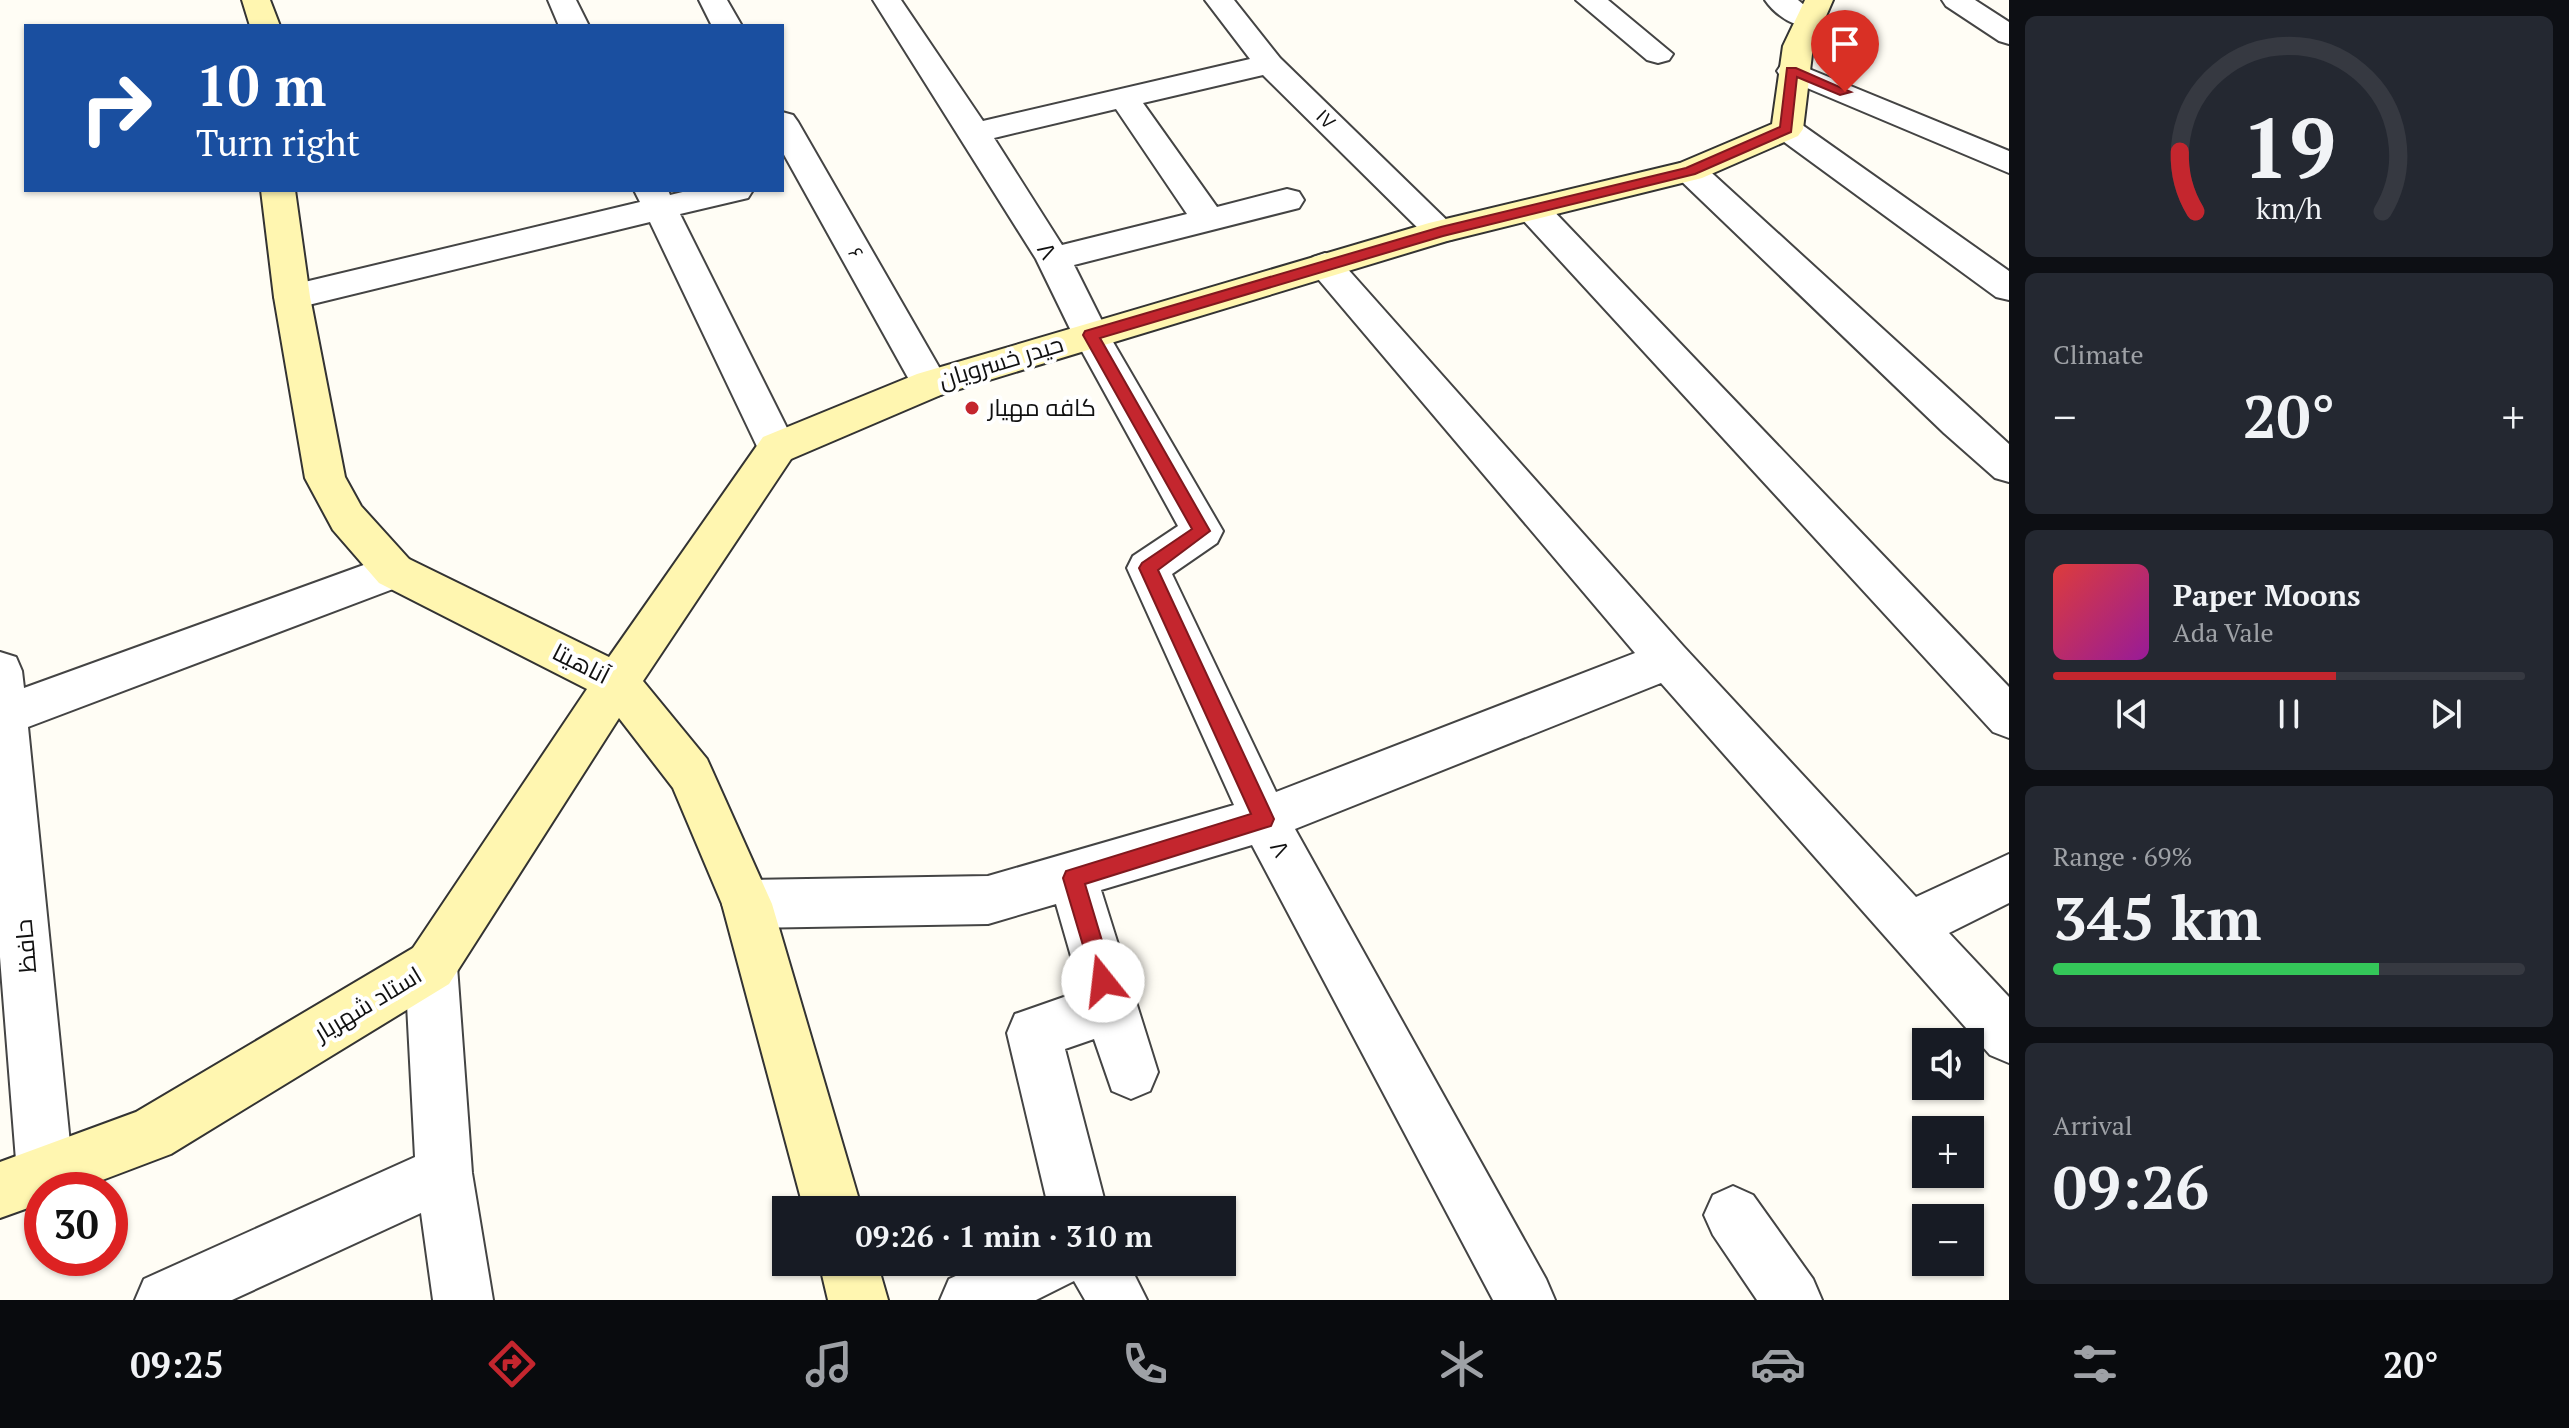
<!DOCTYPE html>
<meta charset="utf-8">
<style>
body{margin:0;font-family:"PT Serif",Cairo,serif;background:#242831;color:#f1f3f6;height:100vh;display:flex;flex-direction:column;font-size:30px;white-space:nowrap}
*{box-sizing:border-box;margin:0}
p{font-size:26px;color:#9ea1a6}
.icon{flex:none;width:44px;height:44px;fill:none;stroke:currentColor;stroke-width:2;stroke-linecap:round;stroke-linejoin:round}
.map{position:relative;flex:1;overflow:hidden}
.panel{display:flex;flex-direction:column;gap:16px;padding:16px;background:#0d0f14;width:560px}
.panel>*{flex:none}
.banner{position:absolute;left:24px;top:24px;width:760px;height:168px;border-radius:0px;box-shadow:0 2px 6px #0004;background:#1a4fa0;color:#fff;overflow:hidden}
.fabs{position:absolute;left:1912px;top:1028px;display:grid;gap:16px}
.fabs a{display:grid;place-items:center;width:72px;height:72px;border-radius:0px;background:#171b24;box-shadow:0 2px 6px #0004;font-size:40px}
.speed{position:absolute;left:24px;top:1172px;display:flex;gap:16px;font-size:40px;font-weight:700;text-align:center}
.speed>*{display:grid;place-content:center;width:104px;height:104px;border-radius:50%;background:#171b24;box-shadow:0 2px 6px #0004;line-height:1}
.speed .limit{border:12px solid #d22;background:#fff;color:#111}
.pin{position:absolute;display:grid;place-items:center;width:68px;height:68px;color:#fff;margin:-82px -34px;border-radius:50% 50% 50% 0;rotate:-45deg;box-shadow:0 0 8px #0007}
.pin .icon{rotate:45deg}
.me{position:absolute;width:88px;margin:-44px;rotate:344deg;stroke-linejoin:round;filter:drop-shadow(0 0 6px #0008)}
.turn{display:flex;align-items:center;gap:28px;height:168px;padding:0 40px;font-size:36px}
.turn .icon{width:104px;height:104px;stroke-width:2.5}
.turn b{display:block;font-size:56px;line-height:68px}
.big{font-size:60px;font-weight:800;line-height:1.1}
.panel .card{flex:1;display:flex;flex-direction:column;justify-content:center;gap:12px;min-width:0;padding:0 28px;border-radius:12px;background:#242831}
.panel .dial{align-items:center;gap:0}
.dial svg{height:208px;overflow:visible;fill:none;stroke:#363941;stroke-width:7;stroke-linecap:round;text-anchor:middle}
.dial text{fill:#f1f3f6;stroke:none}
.song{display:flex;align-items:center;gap:24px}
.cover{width:96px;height:96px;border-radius:12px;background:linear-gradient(135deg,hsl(0 70% 55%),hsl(300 70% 35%))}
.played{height:8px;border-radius:4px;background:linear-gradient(90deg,#c4262e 60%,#363941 60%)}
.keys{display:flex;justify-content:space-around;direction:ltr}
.heat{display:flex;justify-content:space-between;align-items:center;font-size:44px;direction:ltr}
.charge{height:12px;border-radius:6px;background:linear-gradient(90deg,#34c759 69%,#363941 0)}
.trip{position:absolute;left:772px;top:1196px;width:464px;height:80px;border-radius:0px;background:#171b24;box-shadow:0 2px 6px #0004;font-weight:800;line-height:80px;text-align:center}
.dock{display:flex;height:128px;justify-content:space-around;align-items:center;background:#090b0e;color:#9ea1a6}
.dock .icon{width:56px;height:56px}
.dock .current{color:#c4262e}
.dock b{font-size:36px;color:#f1f3f6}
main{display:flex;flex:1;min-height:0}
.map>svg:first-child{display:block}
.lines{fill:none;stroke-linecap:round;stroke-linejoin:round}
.street-casing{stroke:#444;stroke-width:4}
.secondary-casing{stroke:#333;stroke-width:4}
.street{fill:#fff;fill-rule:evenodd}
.secondary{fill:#fff6b0;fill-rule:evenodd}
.route{fill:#c4262e;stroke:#7f191e;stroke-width:2}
.poi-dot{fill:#c4262e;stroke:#fff;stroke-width:3}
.labels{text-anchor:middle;stroke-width:8;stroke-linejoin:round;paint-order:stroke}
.far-street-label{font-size:20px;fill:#111;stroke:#fff}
.street-label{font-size:24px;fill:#111;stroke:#fff}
.poi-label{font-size:24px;fill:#111;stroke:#fff;text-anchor:start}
</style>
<main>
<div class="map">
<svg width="2009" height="1300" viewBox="0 0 2009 1300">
<rect width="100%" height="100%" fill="#fffdf5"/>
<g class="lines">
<!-- street casing -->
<g class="street-casing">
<path id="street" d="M548,0h28l13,26h-30z
M699,0h28l15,26h-30z
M873,0h28l82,121 267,-62 -45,-59h29l46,58 178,173 -5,8 -12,3 -12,-3 -166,-164 -120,28 74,104 70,-18 12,3 5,8 -5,8 -225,57 35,70 114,196 -6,12 -45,31 104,218 359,-139 -322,-380 -5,-8 5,-8 12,-4 12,4 347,390 232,250 93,-43v49l-60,30 60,64v66l-19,-8 -329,-372 -366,146 251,450 9,21h-62l-241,-455 -151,45 57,182 -8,19 -19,8 -19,-8 -18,-52 -29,10 42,161h-58l-42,-177 8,-19 66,-23 -25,-87 -68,20 -241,4 -18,-7 -7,-17 7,-17 18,-7 241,-4 246,-71 -107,-237 6,-12 45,-30 -105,-191 -37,-76zM1116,109l71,105 -125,31 -68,-107z
M1576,0h32l65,54 -4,6 -11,3 -11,-3z
M1765,0h33l23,19 -5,6c-19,5 -40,-9 -51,-25z
M1942,0h33l34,22v22l-10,-3 -53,-35z
M1792,62l217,89v22l-228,-96 -4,-6 4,-6z
M782,112l11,3 5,7 145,252 6,10 -6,10 -13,4 -13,-4 -135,-243z
M1787,119l11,3 211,149v29l-13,-3 -220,-161 -5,-7 5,-7z
M1690,161l12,3 307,280v38l-14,-4 -51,-45 -266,-255 -4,-7 4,-7z
M634,190h34l2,5 21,-5h62l-5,8 -68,16 117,234 -6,11 -14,4 -14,-4 -113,-237 -358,87 -13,-3 -5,-9 5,-9 13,-3 348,-83z
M1533,199l12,3 464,485v51l-16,-6 -472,-514 -5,-8 5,-8z
M394,554l15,5 6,12 -6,12 -381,144 45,446 -7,17h-24v10l-17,-7 -8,-20 -17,-216v-305l16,5 6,14 2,17z
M431,940l18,8 8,18 15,207 21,127h-60l-12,-87 -189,87h-97l9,-21 271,-122 -10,-191 8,-18z
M1733,1186l20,9 60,84 9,21h-65l-44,-65 -9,-20 9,-20z
M987,1262h141l19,38h-62l-11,-19 -38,19h-96l9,-21z"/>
</g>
<!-- secondary casing -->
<g class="secondary-casing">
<path id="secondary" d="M242,0h28l10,26h-30z
M1805,0h28l-20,46 -10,83 -5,7 -96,42 -255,63 -504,153 -152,65 -148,222 64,78 65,145 90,306h-58l-82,-306 -49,-116 -54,-70 -170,266 -278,170 -95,36h-34v13l-42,15v-56l136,-50 277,-164 174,-259 -208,-106 -46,-53 -28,-52 -31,-181 -13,-107h34l15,107 35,180 16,29 48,53 200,98 154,-220 154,-63 512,-151 251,-60 92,-39 11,-78z
M819,1262h58l11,38h-60z"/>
</g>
<!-- street -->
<use href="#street" class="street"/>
<!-- secondary -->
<use href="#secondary" class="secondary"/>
</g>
<!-- route -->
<path class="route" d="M1787,68h9l55,24 -11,3 -43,-18 -6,55 -96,42 -252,62 -343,102 110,193 -52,39 116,249 -3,7 -7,2 -179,56 29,97 -3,8 -8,3 -7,-3 -33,-111 3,-7 185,-57 -112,-246 3,-5 50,-34 -109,-194 2,-4 356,-104 245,-59 94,-41z"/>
<!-- markers -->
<circle class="poi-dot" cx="972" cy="408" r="8"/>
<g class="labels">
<!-- far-street labels -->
<g class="far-street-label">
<text transform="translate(1326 119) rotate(44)" y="7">۱۷</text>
<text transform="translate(856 253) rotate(61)" y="7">۶</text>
</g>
<!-- street labels -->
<g class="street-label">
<text transform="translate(1047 251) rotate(60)" y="8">۸</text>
<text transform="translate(1001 362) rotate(-17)" y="8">حیدر خسرویان</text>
<text transform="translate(581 664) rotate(27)" y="8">آناهیتا</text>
<text transform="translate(1280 849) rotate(61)" y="8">۸</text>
<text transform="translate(26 946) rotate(-95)" y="8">حافظ</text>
<text transform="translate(368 1004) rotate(-31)" y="8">استاد شهریار</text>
</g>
<!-- poi labels -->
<g class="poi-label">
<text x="988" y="416">کافه مهیار</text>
</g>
</g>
</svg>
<div class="fabs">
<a><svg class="icon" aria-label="sound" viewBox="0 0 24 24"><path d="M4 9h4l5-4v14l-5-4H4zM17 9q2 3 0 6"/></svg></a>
<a>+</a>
<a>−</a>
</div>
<div class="speed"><div class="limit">30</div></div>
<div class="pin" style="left:1845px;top:92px;background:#d93025"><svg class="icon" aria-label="arrive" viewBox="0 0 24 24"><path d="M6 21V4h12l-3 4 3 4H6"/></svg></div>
<svg class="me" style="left:1103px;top:981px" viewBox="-20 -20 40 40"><circle r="19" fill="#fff"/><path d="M0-13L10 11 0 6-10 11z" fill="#c4262e"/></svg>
<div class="trip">09:26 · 1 min · 310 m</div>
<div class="banner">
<div class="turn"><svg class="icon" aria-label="right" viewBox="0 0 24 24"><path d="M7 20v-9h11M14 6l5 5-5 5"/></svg><div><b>10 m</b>Turn right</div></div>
</div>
</div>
<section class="panel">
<div class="card dial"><svg viewBox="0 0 100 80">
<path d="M14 69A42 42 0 1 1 86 69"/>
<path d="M14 69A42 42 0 0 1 8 46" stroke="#c4262e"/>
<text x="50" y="56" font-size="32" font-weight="700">19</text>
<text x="50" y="72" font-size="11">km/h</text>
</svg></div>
<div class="card"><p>Climate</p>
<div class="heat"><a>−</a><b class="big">20°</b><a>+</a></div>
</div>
<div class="card">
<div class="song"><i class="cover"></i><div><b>Paper Moons</b><p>Ada Vale</p></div></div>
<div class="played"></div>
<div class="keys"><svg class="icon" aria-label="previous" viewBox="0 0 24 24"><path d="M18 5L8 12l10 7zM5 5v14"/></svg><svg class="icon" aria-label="pause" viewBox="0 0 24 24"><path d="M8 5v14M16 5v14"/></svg><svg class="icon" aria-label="next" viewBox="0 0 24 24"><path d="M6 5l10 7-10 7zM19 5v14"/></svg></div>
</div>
<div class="card"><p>Range · 69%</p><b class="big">345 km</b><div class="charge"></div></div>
<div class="card"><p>Arrival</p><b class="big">09:26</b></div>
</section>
</main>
<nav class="dock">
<b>09:25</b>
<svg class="icon current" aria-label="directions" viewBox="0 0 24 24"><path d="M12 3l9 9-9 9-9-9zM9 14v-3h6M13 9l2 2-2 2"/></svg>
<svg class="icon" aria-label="music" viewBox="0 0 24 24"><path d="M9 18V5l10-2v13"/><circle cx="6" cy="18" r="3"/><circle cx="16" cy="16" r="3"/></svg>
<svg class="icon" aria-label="phone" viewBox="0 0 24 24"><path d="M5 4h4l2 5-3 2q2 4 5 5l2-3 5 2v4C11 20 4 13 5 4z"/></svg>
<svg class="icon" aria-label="climate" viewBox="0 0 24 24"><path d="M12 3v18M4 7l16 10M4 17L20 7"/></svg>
<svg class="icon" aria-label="car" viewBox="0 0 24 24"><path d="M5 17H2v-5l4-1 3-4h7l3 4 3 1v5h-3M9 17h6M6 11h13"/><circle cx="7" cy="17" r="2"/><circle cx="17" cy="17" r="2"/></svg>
<svg class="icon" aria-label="filters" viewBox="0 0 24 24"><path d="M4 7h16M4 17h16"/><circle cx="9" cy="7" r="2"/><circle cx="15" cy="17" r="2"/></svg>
<b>20°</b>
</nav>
